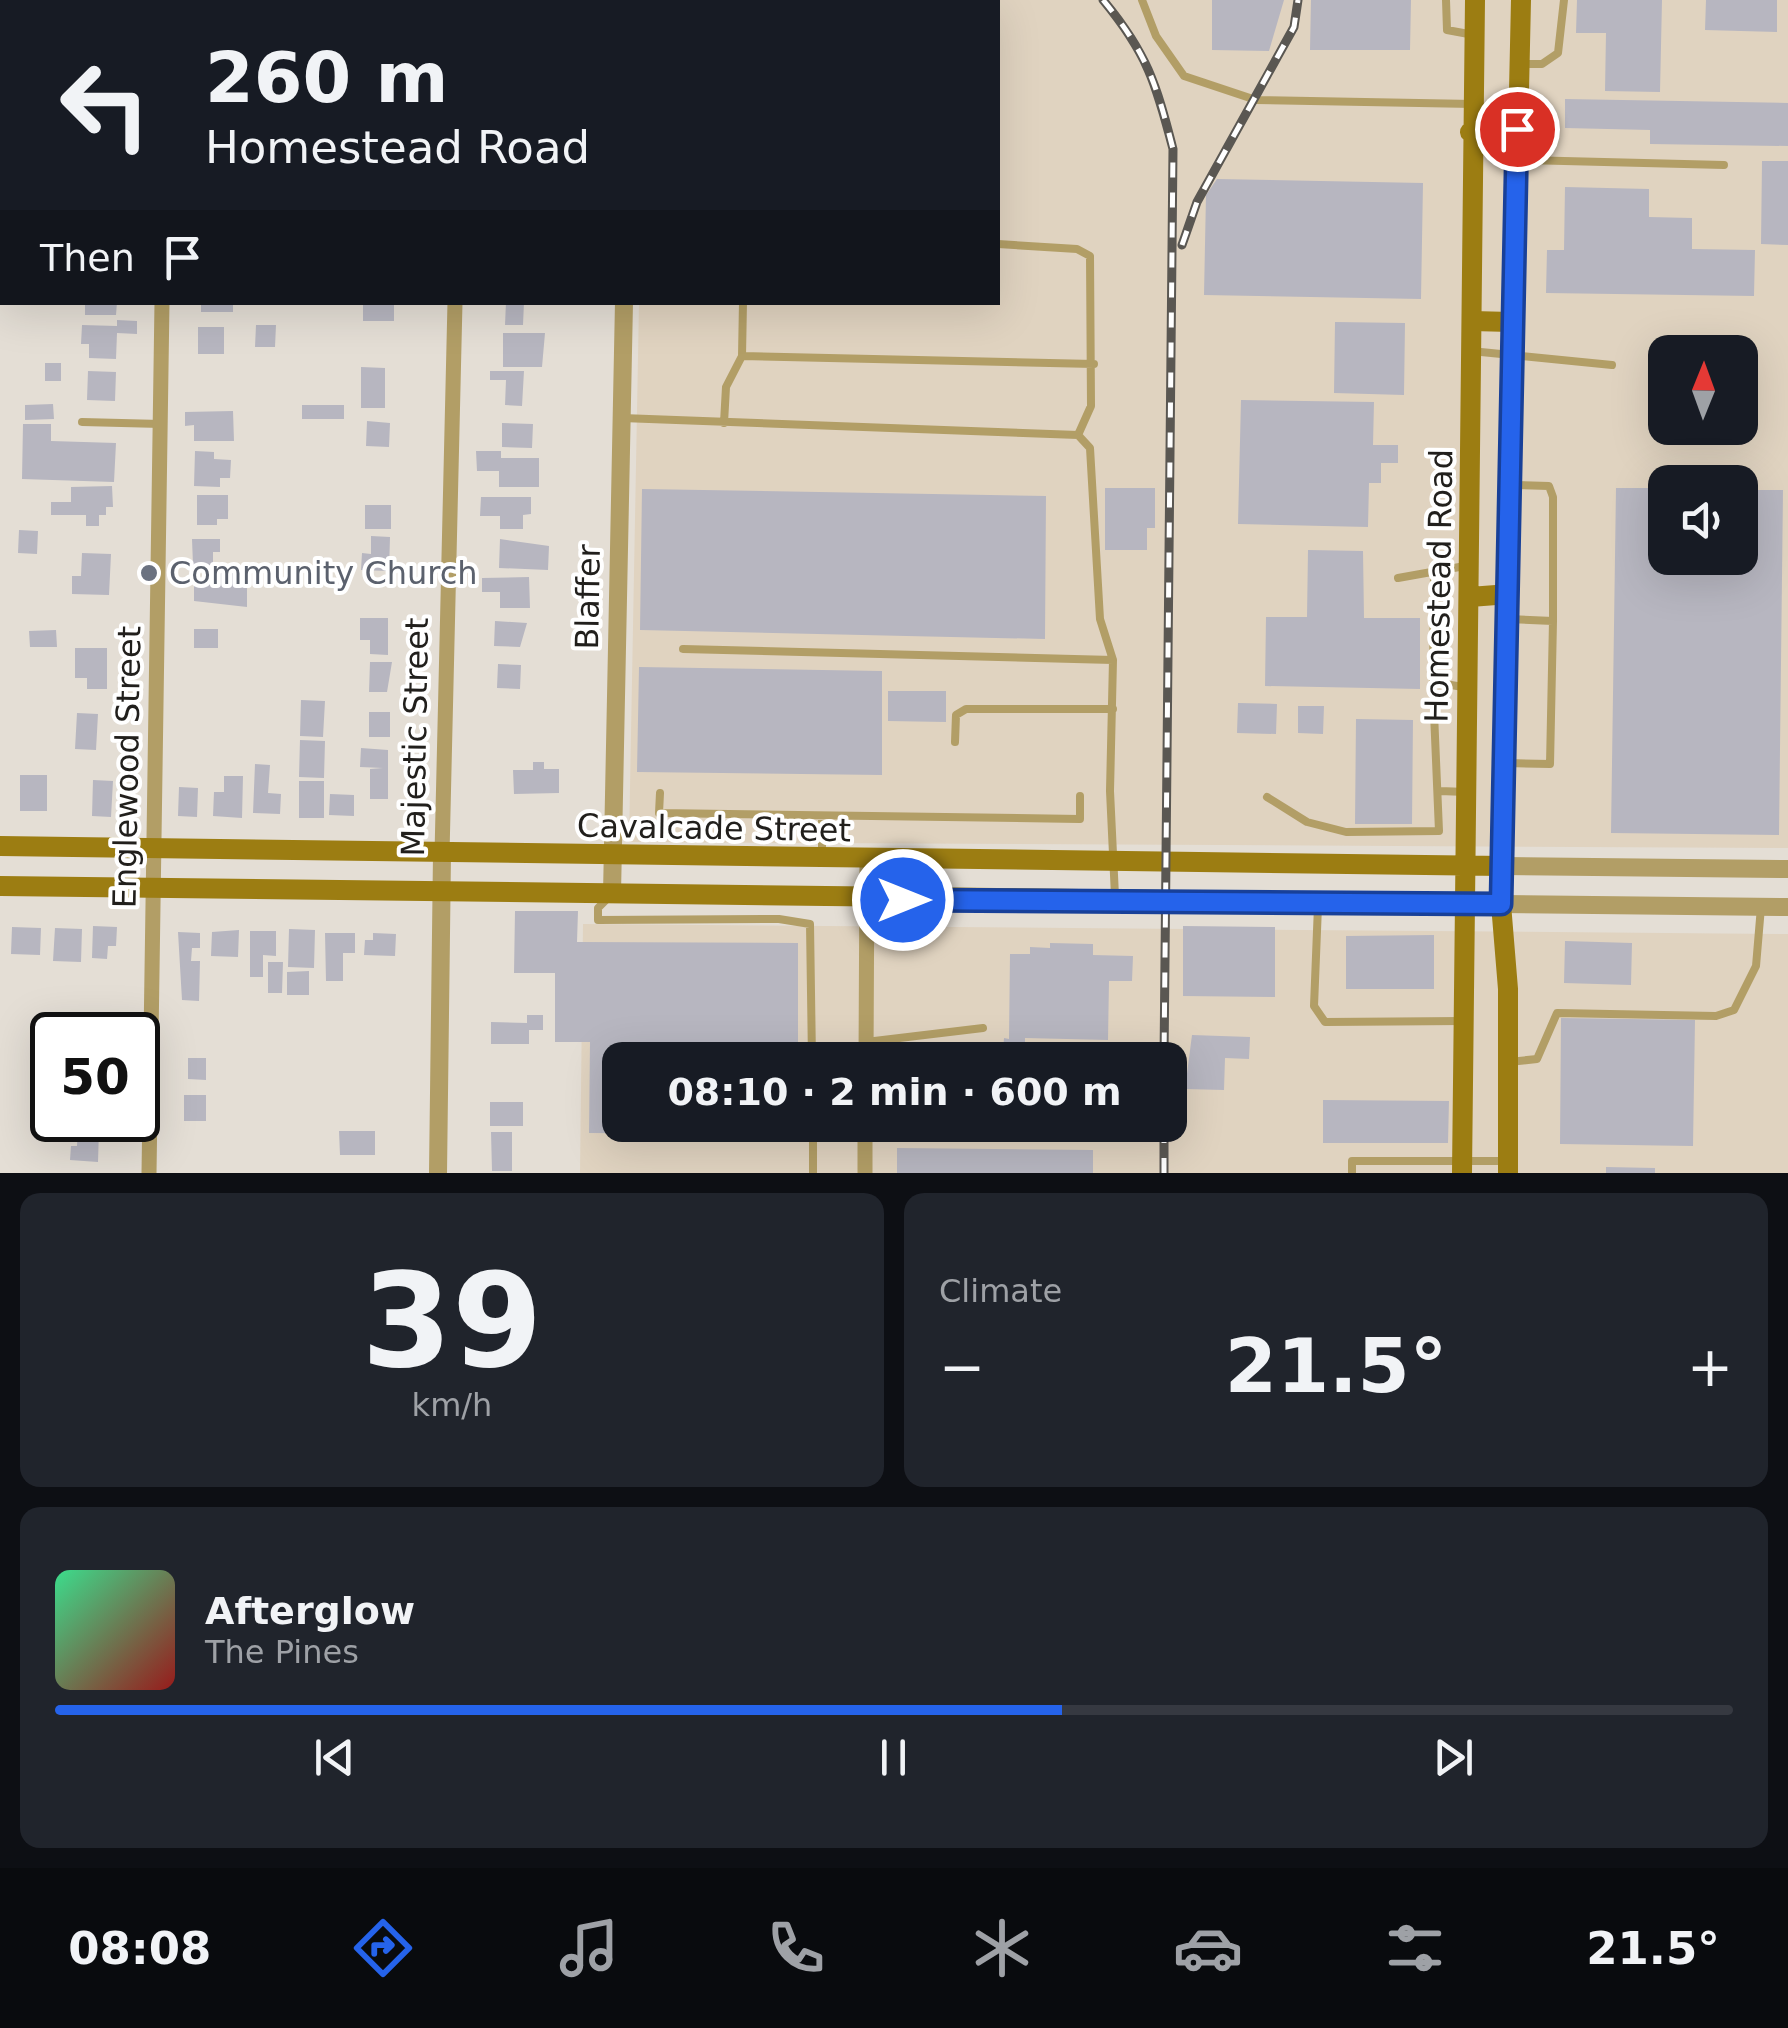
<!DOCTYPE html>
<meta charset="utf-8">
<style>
body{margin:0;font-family:"DejaVu Sans",sans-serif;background:#20242c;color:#f1f3f6;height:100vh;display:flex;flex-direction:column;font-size:38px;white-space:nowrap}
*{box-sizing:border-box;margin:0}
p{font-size:32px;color:#9ea1a6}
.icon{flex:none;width:55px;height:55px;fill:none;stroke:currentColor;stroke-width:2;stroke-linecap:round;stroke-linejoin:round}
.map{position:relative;height:1173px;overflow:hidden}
.details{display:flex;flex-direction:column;gap:20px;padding:20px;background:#0d0f14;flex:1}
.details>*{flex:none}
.banner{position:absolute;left:0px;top:0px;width:1000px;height:305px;box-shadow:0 10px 40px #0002;background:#171b24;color:#f1f3f6;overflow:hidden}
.needle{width:65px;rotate:1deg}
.controls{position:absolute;left:1648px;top:335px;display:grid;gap:20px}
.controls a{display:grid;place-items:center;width:110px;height:110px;border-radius:20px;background:#171b24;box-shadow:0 10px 40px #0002;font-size:50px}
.speed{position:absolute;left:30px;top:1012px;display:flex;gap:20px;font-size:50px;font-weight:700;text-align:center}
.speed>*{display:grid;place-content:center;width:130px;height:130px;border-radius:50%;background:#171b24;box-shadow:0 10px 40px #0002;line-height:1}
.speed .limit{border:5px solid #111;border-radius:15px;background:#fff;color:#111}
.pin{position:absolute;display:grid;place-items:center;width:85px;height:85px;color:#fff;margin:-42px;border:5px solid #fff;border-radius:50%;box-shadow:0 2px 10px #0007}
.me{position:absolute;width:110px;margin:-55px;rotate:90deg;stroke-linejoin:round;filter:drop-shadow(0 0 8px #0008)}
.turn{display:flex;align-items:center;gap:35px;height:210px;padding:0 40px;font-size:45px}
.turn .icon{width:130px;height:130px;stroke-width:2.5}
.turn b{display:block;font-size:70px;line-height:85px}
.then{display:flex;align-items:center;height:95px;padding:0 40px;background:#0003;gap:20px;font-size:38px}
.big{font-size:75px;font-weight:700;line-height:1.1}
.details .tile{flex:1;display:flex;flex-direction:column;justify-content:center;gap:15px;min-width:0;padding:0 35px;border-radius:20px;background:#20242c}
.details .dial{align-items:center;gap:0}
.dial b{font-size:130px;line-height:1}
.song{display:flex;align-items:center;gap:30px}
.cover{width:120px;height:120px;border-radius:15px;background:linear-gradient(135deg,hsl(150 70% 55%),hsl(0 70% 35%))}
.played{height:10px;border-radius:5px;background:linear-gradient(90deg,#2563eb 60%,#363941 60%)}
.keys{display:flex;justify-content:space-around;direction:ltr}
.heat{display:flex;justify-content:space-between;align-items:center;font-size:55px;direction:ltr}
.details .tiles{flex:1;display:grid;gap:20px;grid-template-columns:1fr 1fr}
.tile:last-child{grid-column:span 2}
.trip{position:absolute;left:602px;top:1042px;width:585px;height:100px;border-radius:20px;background:#171b24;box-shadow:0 10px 40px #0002;font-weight:700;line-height:100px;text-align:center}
.menu{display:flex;height:160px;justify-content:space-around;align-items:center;background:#090b0e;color:#9ea1a6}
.menu .icon{width:70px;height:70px}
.menu .current{color:#2563eb}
.menu b{font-size:45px;color:#f1f3f6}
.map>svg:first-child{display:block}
.industrial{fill:#e0d3c0;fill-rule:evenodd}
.building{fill:#b7b6c0}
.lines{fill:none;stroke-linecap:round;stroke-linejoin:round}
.service{stroke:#b29e66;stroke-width:8}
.minor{stroke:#b29e66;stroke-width:15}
.tertiary{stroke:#b29e66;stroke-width:18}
.secondary{stroke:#9c7d12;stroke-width:20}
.rail-casing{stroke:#5a5752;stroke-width:9}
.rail{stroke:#fff;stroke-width:5;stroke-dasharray:15;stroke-linecap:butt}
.route-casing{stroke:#184099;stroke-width:25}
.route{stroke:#2563eb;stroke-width:18}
.worship-dot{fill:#6b7280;stroke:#fff;stroke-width:4}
.labels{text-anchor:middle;stroke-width:8;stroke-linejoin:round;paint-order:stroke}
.worship-label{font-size:32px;fill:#5b616d;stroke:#fff;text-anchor:start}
.street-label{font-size:32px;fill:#211f1c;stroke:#fff}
</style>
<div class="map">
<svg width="1788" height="1173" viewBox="0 0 1788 1173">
<rect width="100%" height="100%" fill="#e4ded5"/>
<!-- industrial -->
<path class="industrial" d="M645,0h1143v848l-1159,-6 10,-539 359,-1v-300zM1665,352h75v76h-75zM1665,482h75v76h-75z
M583,924l1205,10v239h-1208zM620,1060h550v65h-550z"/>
<!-- building -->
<path class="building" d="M1212,0h72l-15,51 -57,-1z
M1311,0h100l-1,50h-100z
M1577,0h85l-2,92 -55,-1 1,-58h-30z
M1706,0h71v32l-72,-2z
M1565,99l223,4v43l-138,-2v-14l-85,-2z
M1762,161h26v84l-27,-1z
M1217,179l206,4 -2,116 -217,-4 2,-100z
M1565,187l84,2v28l43,1v31l63,1 -1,46 -208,-3 1,-43h17z
M85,302h32l-1,13h-31z
M201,302h32v10h-32z
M363,302h31v19h-31z
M506,302h18l-1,23h-18z
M117,320l20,1v13l-20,-1 -1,26 -27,-1v-14h-8l1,-19 35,1z
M1335,322l70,1 -1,72 -70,-2z
M256,325h20l-1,22h-20z
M198,327h26v27h-26z
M503,333h42l-3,34h-39z
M45,363h16v18h-16z
M361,367l24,1v40h-24z
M88,371l28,1 -1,29 -28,-1z
M490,371h34l-2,35 -17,-1 1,-25h-16z
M1241,400l133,2 -1,43h25v18h-17v20h-12l-1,44 -130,-3z
M53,404l1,15 -29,1v-15z
M302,405h42v14h-42z
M233,411l1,30h-40v-16l-9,1v-14z
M367,421l23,2 -1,24 -23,-1z
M502,423l31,1 -1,24 -30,-1z
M23,424h28v17l65,2 -2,39 -92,-3z
M195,451l19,1v7l17,1 -1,18h-10v9l-26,-1z
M476,451h25v7h38v29h-40v-16h-22z
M112,486l1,21h-7v8h-7v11h-13v-11h-35v-13h20v-15z
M1105,488h50v40h-8v22h-42z
M1616,488h49v70h75v-68h43l-4,345 -168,-2z
M642,489l404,7 -1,143 -405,-9z
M197,495h31v24h-11v6h-20z
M481,497h50v17l-8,1v14h-23v-13h-20z
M365,505h26v24h-26z
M19,530l19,1 -1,23 -19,-1z
M371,536l19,1 -1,34 -28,-1 1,-17 9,1z
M192,539h28v13h-7v13h-20z
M500,539l49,7 -1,24 -49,-2z
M1308,550l55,1 1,67h56v71l-155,-3 1,-69h41z
M82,553l29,1 -2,41 -37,-1v-18h9z
M203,572l44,1v34l-53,-6v-19h9z
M529,577l1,31h-30v-16h-18v-14z
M360,618h28v37l-18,-1v-14h-10z
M495,621l32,2 -7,24 -26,-1z
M194,629h24v19h-24z
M56,630l1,17h-27l-1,-16z
M75,648h32v41h-20v-11h-12z
M370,662h22l-5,30h-18z
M498,664l23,1 -1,24 -23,-1z
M639,667l243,4v104l-245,-3z
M888,691h58v31l-58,-1z
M301,700l24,1 -2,36 -23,-1z
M1238,703l39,1 -1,30 -39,-1z
M1298,706h26l-1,28 -25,-1z
M369,712h21v25h-21z
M77,713l21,1 -2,36 -21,-1z
M1356,719l57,1 -1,104h-57z
M300,740l25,1 -1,37 -25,-1z
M361,748l27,2v49h-18v-30l13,-1 -23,-1z
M533,762h11v7h15v24l-45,1 -1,-24h20z
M255,764l15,1 -2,28 13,1 -1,20 -27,-1z
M20,775h27v36h-27z
M224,776h19l-1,42 -29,-2 1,-24h10z
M93,780l20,1 -2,36 -19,-1z
M299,781h25v37h-25z
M179,787l19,1 -1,29 -19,-1z
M330,794l24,1v21l-25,-1z
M515,911h63l-1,31 221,1v117h-178v65h92v9l-123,-1 1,-91h-35v-69h-41z
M93,926l24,1 -1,19h-8l-1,13 -15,-1z
M1183,926l92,1v70l-92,-1z
M12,927l29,1 -1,27 -29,-1z
M55,928l27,1 -1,33 -28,-1z
M289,929l26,1 -1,38 -26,-1z
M239,930l-1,27 -27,-1 1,-24z
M250,931h26v25l-13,-1v22h-13z
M178,932l22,1v15h-8l-1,13h9l-1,40 -17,-1z
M325,933h30v20h-12v28h-17z
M373,933l23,1 -1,22 -31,-1 1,-15h8z
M1434,935v54h-88v-53z
M1565,941l67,2 -1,42 -67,-2z
M1050,943l43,1v11l40,1 -1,25h-23l-1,59 -83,-2v14l82,2v6h-140v-9l36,1 1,-14 5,1 1,-85h20v-7l20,1z
M268,962h15l-1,31h-14z
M309,971v24h-22v-23z
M527,1015h16v15h-14v14h-38v-22l36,1z
M1561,1018l134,2 -2,126 -133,-2z
M1192,1035l58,2 -1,22 -24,-1 -1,32 -39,-1z
M188,1058h18v22l-18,-1z
M184,1095h22v26h-22z
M1323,1100l126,1 -1,42h-125z
M490,1102h33v24h-33z
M78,1128l21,1 -1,33 -28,-2 1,-14h6z
M339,1131h36v24h-35z
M491,1132h21v39h-20z
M897,1148l196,2v23h-196z
M1606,1167l49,1v5h-49z"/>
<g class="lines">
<!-- service -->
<path class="service" d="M1142,0l14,36 28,40 72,24 217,4
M1446,0l1,30 27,5
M1520,64h22l16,-11 6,-53
M1521,160l203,5
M998,244l79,5 13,7 1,150 -13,29
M743,302l-1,54 352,8
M1471,351l141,14
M622,418l456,17 12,13 10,171 13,41 -3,131 5,105
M82,422l79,2
M724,423l2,-36 16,-31
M1514,485l35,1 4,11v124
M1434,572l-1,110 30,5
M1398,578l67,-12
M683,649l430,11
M955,742l1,-27 10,-6h147
M1507,763l43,1 3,-143 -45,-2
M1440,791l26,1
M660,793l-1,20 421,6v-23
M1267,797l40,25 39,10 93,-1 -5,-118
M822,857v-40
M609,897l-11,11v12l181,-1 31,5 2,136
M1318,906l-4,100 11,16 137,-1
M866,1042l117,-14
M1509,1062l28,-3 20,-46 159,3 18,-6 22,-44 5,-59
M813,1125v48
M1352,1173v-12h154"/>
<!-- minor -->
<path class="minor" d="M168,2v-2
M459,2v-2
M442,854l13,-552
M866,1060l1,-201
M149,1173l13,-871
M865,1173v-48"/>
<!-- tertiary -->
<path class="tertiary" d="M630,2v-2
M1502,866l286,3
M612,894l12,-592
M1501,904l287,3
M438,1173l4,-319"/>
<!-- secondary -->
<path class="secondary" d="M1470,132l47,-3
M1472,321l39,1
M1470,597l39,-3
M0,846l1502,20
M0,886l1501,18
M1462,1173l13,-1173
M1508,1173v-184l-7,-85 20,-904"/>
<!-- rail casing -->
<g class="rail-casing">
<path id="rail" d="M1103,0c44,53 53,83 70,149l-9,911
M1182,245l15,-43 97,-175 4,-27
M1164,1173v-48"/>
</g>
<!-- rail -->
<use href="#rail" class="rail"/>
</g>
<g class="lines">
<!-- route casing -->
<g class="route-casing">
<path id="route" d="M903,900l598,4 16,-775"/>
</g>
<!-- route -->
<use href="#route" class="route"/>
</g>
<!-- markers -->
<circle class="worship-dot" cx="149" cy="573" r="10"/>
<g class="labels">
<!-- worship labels -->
<g class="worship-label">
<text x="169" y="584">Community Church</text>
</g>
<!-- street labels -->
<g class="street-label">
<text transform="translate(1439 586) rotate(-89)" y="11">Homestead Road</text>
<text transform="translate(588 597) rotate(-89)" y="11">Blaffer</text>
<text transform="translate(415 737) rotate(-89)" y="11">Majestic Street</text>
<text transform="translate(127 767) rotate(-89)" y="11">Englewood Street</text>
<text transform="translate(714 828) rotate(1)" y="11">Cavalcade Street</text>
</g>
</g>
</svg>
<div class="controls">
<a><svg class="needle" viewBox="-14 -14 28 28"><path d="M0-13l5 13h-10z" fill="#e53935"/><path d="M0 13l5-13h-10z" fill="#9ea1a6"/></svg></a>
<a><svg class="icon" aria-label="sound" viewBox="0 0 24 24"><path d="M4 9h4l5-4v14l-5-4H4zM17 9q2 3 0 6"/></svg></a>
</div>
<div class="speed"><div class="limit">50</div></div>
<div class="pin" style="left:1517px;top:129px;background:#d93025"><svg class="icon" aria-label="arrive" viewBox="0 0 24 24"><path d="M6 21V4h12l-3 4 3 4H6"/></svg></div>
<svg class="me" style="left:903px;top:900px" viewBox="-20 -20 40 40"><circle r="17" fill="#2563eb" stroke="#fff" stroke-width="3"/><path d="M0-11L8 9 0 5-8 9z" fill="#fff"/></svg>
<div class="trip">08:10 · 2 min · 600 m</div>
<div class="banner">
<div class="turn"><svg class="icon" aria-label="left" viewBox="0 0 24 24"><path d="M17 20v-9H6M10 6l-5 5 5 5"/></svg><div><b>260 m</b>Homestead Road</div></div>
<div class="then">Then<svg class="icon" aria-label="arrive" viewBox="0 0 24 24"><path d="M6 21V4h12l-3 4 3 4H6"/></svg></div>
</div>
</div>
<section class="details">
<div class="tiles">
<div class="tile dial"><b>39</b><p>km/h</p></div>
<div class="tile"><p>Climate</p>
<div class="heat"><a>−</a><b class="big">21.5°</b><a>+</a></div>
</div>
<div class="tile">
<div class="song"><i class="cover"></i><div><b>Afterglow</b><p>The Pines</p></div></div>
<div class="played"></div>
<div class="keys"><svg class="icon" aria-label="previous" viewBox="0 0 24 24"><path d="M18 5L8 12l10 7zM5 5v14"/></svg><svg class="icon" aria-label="pause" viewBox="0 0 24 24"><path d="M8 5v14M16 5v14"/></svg><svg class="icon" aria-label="next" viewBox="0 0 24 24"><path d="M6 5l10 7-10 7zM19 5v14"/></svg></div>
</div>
</div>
</section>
<nav class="menu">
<b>08:08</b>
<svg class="icon current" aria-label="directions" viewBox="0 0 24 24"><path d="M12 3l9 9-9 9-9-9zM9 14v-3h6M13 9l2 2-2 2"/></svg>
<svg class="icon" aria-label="music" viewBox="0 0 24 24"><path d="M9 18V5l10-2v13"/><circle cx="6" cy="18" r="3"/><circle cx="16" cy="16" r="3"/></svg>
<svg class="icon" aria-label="phone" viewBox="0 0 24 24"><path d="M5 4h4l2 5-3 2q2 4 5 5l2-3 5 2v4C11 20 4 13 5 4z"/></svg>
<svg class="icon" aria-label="climate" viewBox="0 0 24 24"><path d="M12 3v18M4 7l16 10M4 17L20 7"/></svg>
<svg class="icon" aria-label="car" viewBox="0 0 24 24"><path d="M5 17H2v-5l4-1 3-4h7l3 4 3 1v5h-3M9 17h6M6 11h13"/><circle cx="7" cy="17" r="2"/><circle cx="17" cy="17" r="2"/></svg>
<svg class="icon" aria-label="filters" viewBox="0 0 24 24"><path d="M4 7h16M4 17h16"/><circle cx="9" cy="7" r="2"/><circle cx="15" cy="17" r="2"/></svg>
<b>21.5°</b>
</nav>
